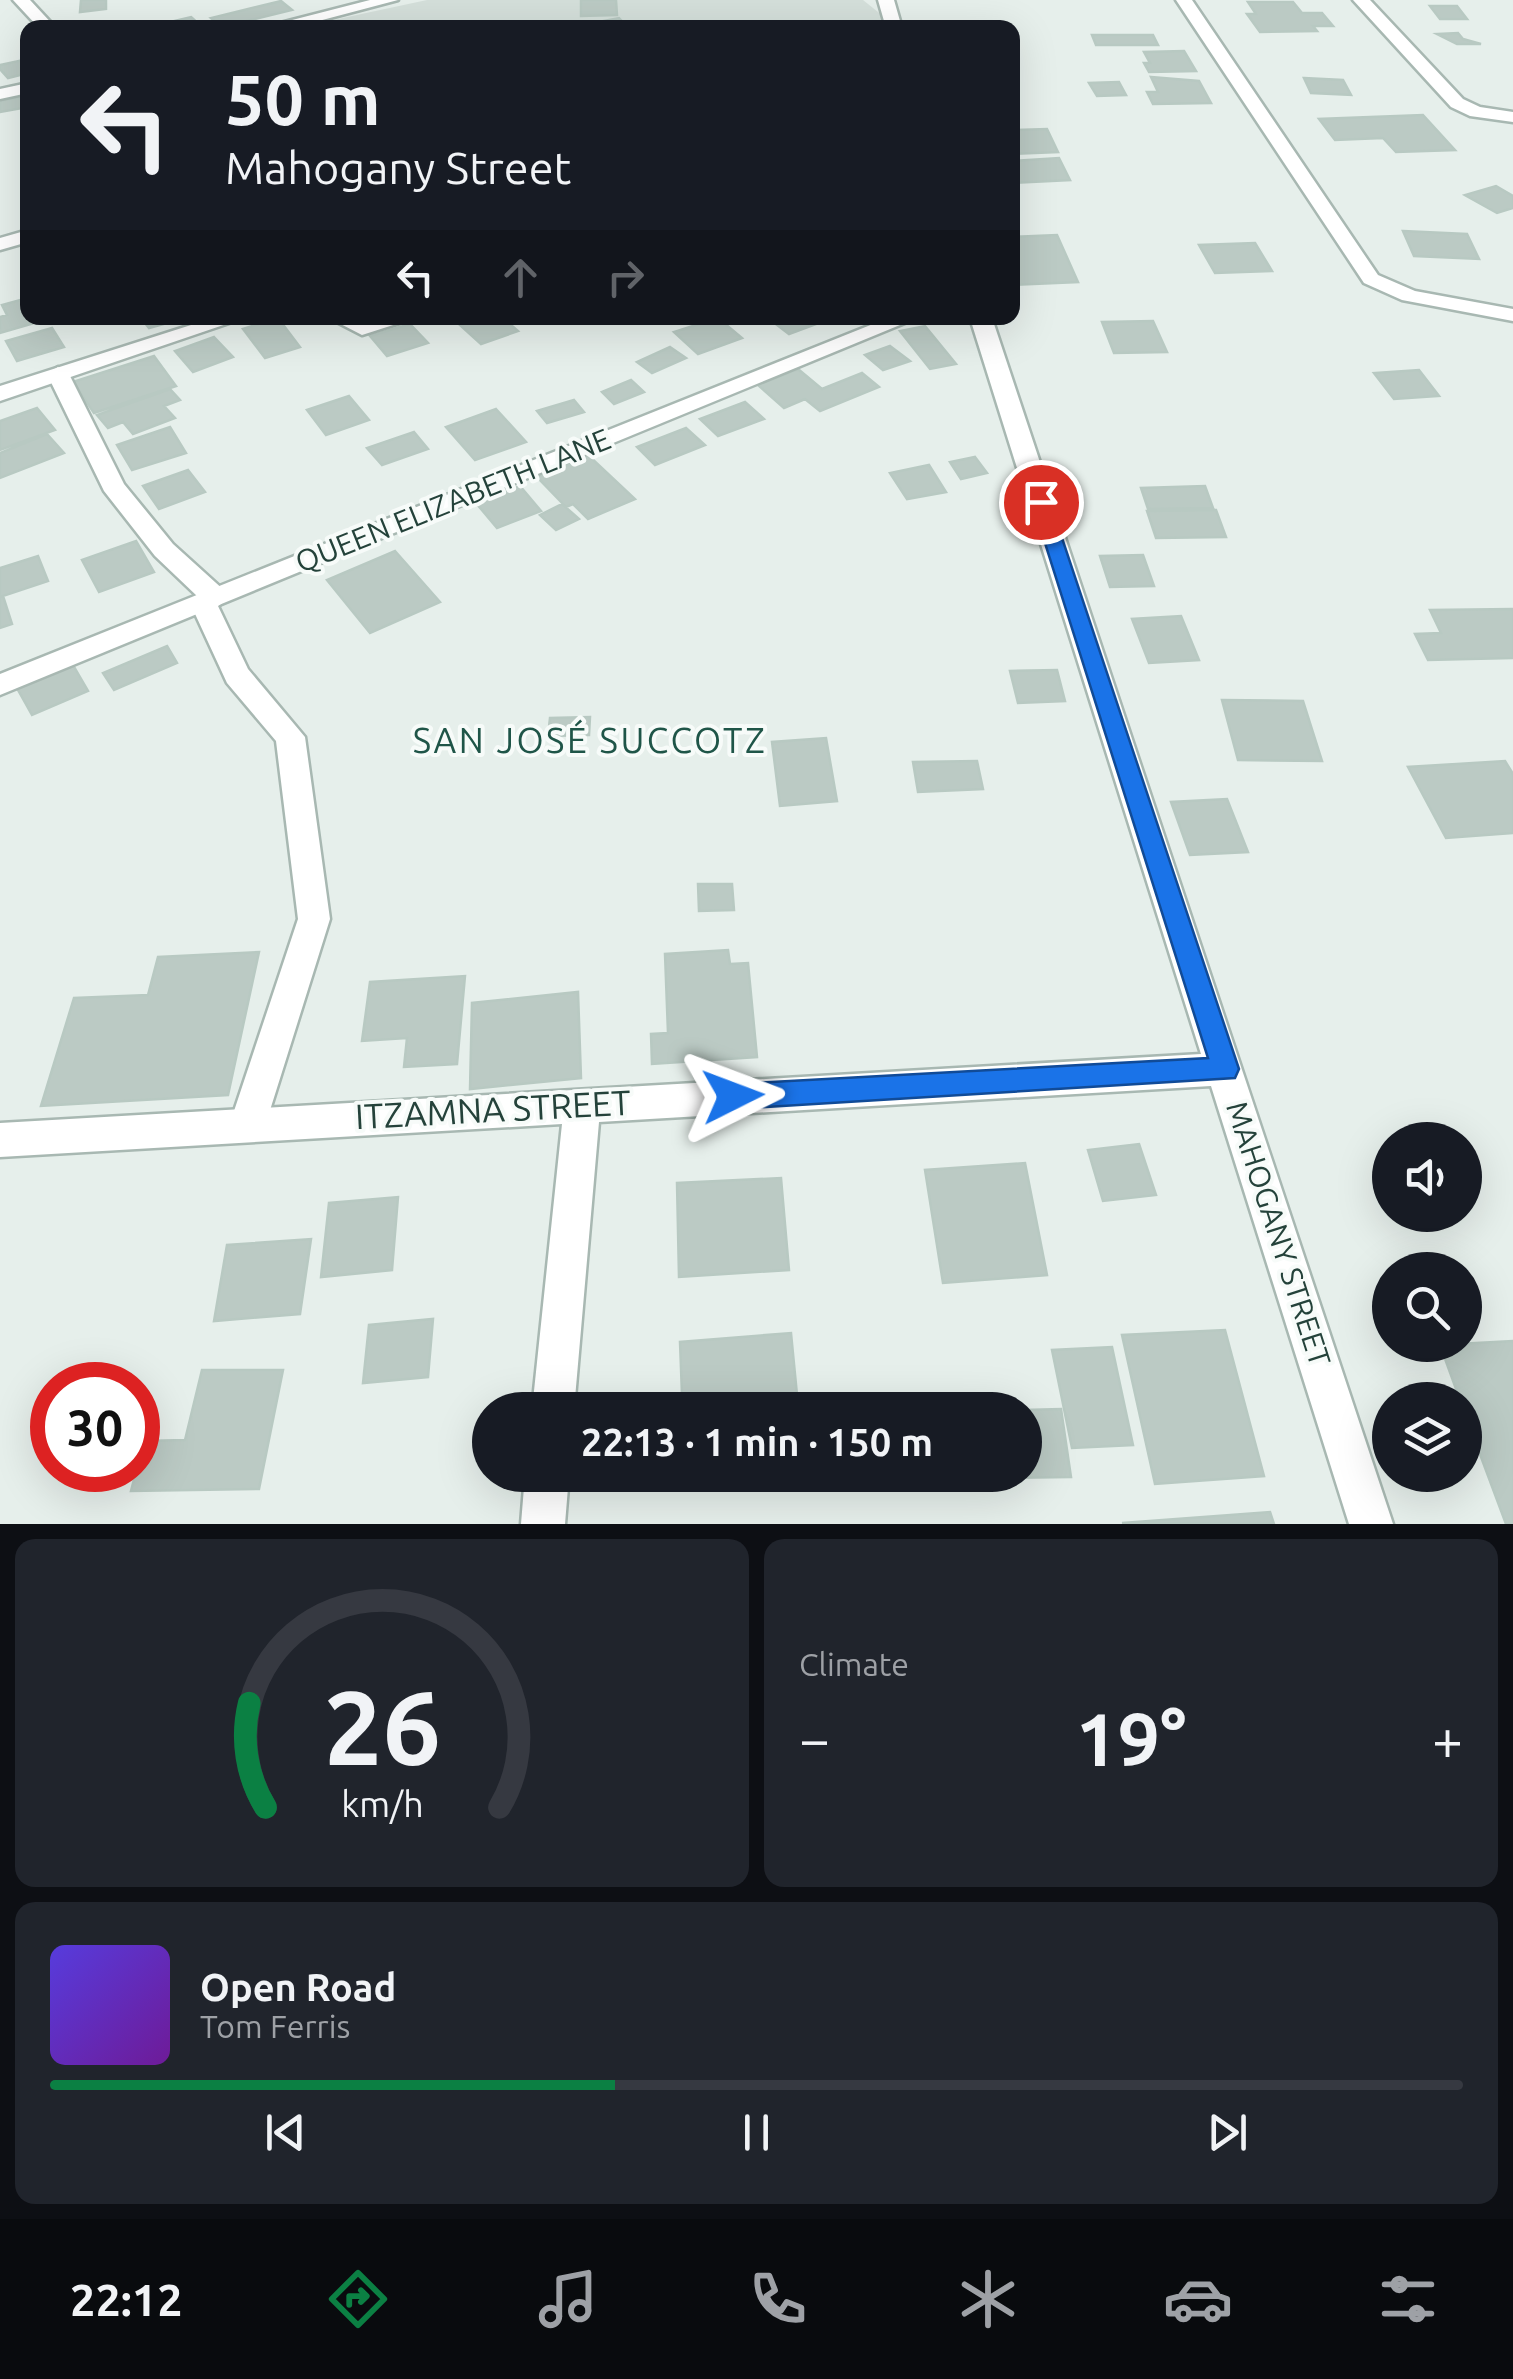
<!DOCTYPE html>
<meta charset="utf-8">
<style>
body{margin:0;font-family:Ubuntu,sans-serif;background:#20242c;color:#f1f3f6;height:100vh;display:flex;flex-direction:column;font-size:38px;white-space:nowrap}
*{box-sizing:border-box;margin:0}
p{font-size:32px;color:#9ea1a6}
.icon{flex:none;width:55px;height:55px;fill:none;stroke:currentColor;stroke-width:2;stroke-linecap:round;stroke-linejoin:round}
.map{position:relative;height:1524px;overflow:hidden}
.sheet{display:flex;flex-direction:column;gap:15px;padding:15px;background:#0d0f14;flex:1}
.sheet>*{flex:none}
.hud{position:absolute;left:20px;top:20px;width:1000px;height:305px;border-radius:20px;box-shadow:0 10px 40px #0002;background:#171b24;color:#f1f3f6;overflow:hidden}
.controls{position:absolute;left:1372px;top:1122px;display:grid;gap:20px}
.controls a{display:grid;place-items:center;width:110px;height:110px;border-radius:50%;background:#171b24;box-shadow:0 10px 40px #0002;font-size:50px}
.speed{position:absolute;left:30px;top:1362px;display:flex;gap:20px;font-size:50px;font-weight:700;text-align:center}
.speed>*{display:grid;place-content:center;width:130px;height:130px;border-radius:50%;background:#171b24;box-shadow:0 10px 40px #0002;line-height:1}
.speed .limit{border:15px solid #d22;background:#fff;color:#111}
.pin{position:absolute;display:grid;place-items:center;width:85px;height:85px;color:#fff;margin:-42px;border:5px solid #fff;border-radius:50%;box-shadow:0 2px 10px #0007}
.me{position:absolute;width:110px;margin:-55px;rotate:87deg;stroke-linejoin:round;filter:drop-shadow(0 0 8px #0008)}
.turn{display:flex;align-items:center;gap:35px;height:210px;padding:0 40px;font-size:45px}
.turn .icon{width:130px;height:130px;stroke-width:2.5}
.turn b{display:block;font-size:70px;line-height:85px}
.lanes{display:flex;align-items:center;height:95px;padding:0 40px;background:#0003;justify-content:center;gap:50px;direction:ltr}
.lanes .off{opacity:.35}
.big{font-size:75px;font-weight:700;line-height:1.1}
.sheet .card{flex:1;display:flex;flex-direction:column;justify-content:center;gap:15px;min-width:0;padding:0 35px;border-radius:20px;background:#20242c}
.sheet .dial{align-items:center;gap:0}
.dial svg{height:260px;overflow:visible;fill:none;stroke:#363941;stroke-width:7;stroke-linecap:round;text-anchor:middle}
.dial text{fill:#f1f3f6;stroke:none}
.song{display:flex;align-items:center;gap:30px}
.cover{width:120px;height:120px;border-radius:15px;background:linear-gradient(135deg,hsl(250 70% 55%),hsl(280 70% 35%))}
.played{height:10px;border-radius:5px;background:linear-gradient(90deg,#0b8043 40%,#363941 40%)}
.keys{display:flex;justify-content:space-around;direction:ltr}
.heat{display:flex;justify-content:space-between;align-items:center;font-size:55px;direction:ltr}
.sheet .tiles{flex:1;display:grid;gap:15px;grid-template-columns:1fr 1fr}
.card:last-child{grid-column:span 2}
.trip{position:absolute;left:472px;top:1392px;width:570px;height:100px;border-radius:50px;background:#171b24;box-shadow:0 10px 40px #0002;font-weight:700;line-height:100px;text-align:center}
.tab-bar{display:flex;height:160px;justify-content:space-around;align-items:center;background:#090b0e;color:#9ea1a6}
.tab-bar .icon{width:70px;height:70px}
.tab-bar .current{color:#0b8043}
.tab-bar b{font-size:45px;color:#f1f3f6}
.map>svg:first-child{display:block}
.built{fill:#d4dfda}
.building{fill:#bbcac4;stroke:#b8c9c2;stroke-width:2.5}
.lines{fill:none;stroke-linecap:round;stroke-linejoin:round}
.service-casing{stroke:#a8b8b2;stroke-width:5}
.minor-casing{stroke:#a8b8b2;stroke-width:5}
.tertiary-casing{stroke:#a8b8b2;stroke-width:5}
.service{fill:#fff;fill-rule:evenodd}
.minor{fill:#fff;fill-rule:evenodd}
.tertiary{fill:#fff;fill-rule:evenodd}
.route{fill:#1a73e8;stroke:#114b97;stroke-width:2.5}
.labels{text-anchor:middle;stroke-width:8;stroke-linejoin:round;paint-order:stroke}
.street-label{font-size:30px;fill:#24423a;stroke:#f7fbf9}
.quarter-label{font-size:35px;letter-spacing:2.5px;fill:#1f5548;stroke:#f7fbf9}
.near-street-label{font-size:35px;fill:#24423a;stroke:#f7fbf9}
</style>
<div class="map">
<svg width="1513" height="1524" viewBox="0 0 1513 1524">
<rect width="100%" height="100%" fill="#e6efeb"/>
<!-- built -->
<path class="built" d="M427,0h436l20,16 3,11 -590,1z"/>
<!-- building -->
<path class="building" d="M81,0h25v9l-26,3z
M581,0h35l1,15 -36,1z
M281,1l11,9 -70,17 -11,-9z
M1248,2h45l9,11h20l11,13h-20l4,5 -57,1 -13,-18h9z
M1430,6h27l10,13h-27z
M191,17l12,11 -54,-1z
M619,18l9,10h-61z
M1458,33l5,6 18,5h-24l-20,-10z
M1092,35h61l5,10h-62z
M1184,51l12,20 -47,1 -5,-9h6l-6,-11z
M28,59v14l-20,5 -8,-9v-4z
M1151,77l48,4 12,22 -58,1 -6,-12h11z
M1304,78l39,2 8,15 -40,-2z
M1119,82l7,13 -29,1 -8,-13z
M28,95v12l-28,5v-11z
M1423,115l32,35 -59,2 -13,-14 -48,2 -16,-21z
M1047,129l11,23 -46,2v-24z
M1059,158l11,22 -58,3v-22z
M1496,186l17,10v12l-16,5 -32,-18z
M1403,231l64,3 12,25 -65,-3z
M1057,235l21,47 -66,3v-48z
M1255,243l17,28 -57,2 -16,-28z
M28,298v20l20,1 -48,14v-16l7,-2 -5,-10z
M141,318h44l-36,10z
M278,318l22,29 -35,11 -22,-29z
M482,318h21l15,13 -37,13 -21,-19z
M718,318l24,20 -44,16 -24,-22z
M768,318h64l-43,16z
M1153,321l14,31 -53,1 -12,-31z
M410,324l18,19 -41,13 -17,-20z
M925,326l31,38 -26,5 -30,-38z
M52,328l12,19 -47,14 -11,-20z
M214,337l19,20 -40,15 -18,-21z
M890,346l20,15 -27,9 -18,-15z
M670,347l16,11 -34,15 -15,-11z
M154,356l22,30 -82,27 -21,-31z
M798,369l24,20 40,-16 17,14 -59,24 -15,-12 -21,9 -26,-23z
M1419,370l20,26 -45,3 -20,-26z
M631,380l13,12 -30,12 -12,-12z
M170,389l10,11 -16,6 11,12 -42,16 -10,-12 -15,6 -11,-13z
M349,396l20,24 -43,15 -19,-25z
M574,400l10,12 -37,11 -10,-12z
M745,402l19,17 -46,17 -18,-17z
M37,408l18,22 -55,20v-29z
M496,409l30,33 -51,18 -29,-33z
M170,427l16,26 -54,17 -15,-25z
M686,428l19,17 -50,20 -18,-18z
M414,432l14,17 -46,16 -15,-17z
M47,434l17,19 -64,25v-25z
M589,456l46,43 -47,20 -15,-15 -7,3 -29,-30z
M975,457l12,16 -26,6 -11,-17z
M929,465l17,27 -39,7 -17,-26z
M188,470l17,22 -46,17 -16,-23z
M520,486l21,25 -44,17 -21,-25z
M1205,486l8,22 -65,1 -7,-21z
M562,504l17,15 -23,11 -16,-15z
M1216,510l10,27 -70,1 -9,-27z
M136,541l18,31 -55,20 -17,-32z
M395,551l45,51 -70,31 -43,-53z
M1143,555l11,31 -44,1 -10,-31z
M38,556l10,25 -48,16v-29z
M3,596l9,28 -12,4v-31z
M1513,609v49l-85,2 -13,-26 26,-1 -11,-23z
M1181,616l18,44 -50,3 -17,-44z
M167,646l10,17 -63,27 -11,-17z
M73,665l15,26 -56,24 -15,-27z
M1057,670l8,31 -47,2 -8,-32z
M1222,700l81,1 19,60 -84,-1z
M590,717l-1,18 -41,1 2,-18z
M826,738l11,63 -57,5 -8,-64z
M977,761l6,28 -65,3 -5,-30z
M1505,761l8,13v59l-67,5 -38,-71z
M1227,799l21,53 -58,3 -19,-53z
M698,884h34l2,26 -35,1z
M728,950l2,14 18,-1 9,94 -105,7 -1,-30 17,-1 -3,-79z
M259,952l-31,143 -187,11 33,-108 74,-3 10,-38z
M465,976l-8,88 -53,3 3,-29 -45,3 8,-59z
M578,992l3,86 -111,11 2,-86z
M1139,1144l17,51 -53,6 -15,-51z
M1025,1163l22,112 -104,8 -18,-113z
M781,1178l8,92 -110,7 -2,-94z
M398,1197l-6,73 -71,7 8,-74z
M311,1239l-11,75 -86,7 13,-76z
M433,1319l-5,58 -65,6 6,-58z
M1225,1330l39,146 -109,8 -33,-149z
M791,1333l7,72 -152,5 -1,-11 37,-4 -2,-53z
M1513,1341v183h-7l-41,-110v-14h-5l-20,-55z
M1112,1347l21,98 -61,3 -20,-98z
M202,1370h81l-24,119 -128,2 13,-50 41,-1z
M1061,1409l10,68 -63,1 17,-3 -1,-65z
M1270,1512l4,12 -152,-1z"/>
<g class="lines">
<!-- service casing -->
<g class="service-casing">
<path id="service" d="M58,367l11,7 55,110 49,60 53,48 3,6 -11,8 30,63 57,68 25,182 -64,204 -5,12 -13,5 -13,-5 -5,-12 68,-204 -22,-178 -49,-58 -37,-80 7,-7 -42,-40 -51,-65 -57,-117z"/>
</g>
<!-- minor casing -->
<g class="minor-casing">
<path id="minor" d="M13,0h17l26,28h-17z
M370,0h28l-106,28h-31z
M878,0h16l8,28h-16z
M1176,0h16l186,275 37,16 98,18v12l-111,-21 -38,-17z
M1353,0h17l93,99 17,8 33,5v10l-43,-6 -19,-9z
M28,83v10l-28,6v-10z
M28,230v12l-28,8v-12z
M213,318h31l-244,83v-15z
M329,318h86l-53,17z
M970,318h22l401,1206h-44l-138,-438 -612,36 -25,288h-42l30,-286 -562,33v-34l1201,-69z
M525,1475h44l-4,49h-44z"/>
</g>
<!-- tertiary casing -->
<g class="tertiary-casing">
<path id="tertiary" d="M888,318h29l-917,377v-21z"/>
</g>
<!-- service -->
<use href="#service" class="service"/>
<!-- minor -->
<use href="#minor" class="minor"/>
<!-- tertiary -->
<use href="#tertiary" class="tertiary"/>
</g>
<!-- route -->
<path class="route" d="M1041,496l9,6 189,567 -4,9 -502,31 -10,-4 -4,-9 4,-8 10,-4 475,-26 -176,-556z"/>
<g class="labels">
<!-- street labels -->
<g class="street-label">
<text transform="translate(453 501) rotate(-22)" y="10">QUEEN ELIZABETH LANE</text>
<text transform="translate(1278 1234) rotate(72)" y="10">MAHOGANY STREET</text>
</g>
<!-- quarter labels -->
<g class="quarter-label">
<text x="590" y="753">SAN JOSÉ SUCCOTZ</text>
</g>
<!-- near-street labels -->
<g class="near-street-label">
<text transform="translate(493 1110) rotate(-3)" y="12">ITZAMNA STREET</text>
</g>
</g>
</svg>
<div class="controls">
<a><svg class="icon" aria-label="sound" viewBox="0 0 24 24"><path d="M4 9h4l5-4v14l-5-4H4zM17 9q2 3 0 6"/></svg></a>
<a><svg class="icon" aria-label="search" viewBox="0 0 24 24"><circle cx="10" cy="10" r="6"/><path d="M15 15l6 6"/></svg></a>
<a><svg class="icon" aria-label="layers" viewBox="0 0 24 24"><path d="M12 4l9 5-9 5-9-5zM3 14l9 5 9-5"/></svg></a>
</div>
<div class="speed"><div class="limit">30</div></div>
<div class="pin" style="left:1041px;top:502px;background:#d93025"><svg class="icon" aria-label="arrive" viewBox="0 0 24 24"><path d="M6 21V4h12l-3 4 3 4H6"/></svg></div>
<svg class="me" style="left:733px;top:1096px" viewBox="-20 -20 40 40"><path d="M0-17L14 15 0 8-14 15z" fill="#1a73e8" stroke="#fff" stroke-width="4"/></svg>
<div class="trip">22:13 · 1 min · 150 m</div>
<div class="hud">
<div class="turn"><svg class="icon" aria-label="left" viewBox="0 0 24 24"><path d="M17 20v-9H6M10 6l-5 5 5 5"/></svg><div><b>50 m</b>Mahogany Street</div></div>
<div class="lanes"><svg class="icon" aria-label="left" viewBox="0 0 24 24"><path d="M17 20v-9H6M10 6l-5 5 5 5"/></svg><svg class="icon off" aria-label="ahead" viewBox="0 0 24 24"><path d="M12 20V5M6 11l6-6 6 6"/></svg><svg class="icon off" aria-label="right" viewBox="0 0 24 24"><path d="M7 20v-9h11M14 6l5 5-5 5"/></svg></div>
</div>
</div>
<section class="sheet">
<div class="tiles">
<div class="card dial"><svg viewBox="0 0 100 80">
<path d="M14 69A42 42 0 1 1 86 69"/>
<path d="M14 69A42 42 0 0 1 9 37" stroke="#0b8043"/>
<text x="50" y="56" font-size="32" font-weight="700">26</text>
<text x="50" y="72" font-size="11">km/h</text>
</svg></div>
<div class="card"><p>Climate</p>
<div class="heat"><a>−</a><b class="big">19°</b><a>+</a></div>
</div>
<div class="card">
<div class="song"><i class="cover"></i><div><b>Open Road</b><p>Tom Ferris</p></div></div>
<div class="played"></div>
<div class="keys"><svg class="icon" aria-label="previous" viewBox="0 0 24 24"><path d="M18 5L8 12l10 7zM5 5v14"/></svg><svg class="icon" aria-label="pause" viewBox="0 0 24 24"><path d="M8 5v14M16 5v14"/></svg><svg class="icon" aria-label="next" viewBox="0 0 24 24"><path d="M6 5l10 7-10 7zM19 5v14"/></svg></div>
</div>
</div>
</section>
<nav class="tab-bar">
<b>22:12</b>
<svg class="icon current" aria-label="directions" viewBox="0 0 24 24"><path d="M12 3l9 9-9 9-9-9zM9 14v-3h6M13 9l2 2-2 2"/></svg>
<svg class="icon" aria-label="music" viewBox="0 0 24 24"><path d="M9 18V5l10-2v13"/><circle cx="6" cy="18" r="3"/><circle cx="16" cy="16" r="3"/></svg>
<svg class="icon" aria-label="phone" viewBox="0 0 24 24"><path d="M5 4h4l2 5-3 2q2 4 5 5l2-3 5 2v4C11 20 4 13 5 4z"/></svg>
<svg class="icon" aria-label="climate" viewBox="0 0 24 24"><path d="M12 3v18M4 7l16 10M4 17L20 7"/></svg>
<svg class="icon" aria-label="car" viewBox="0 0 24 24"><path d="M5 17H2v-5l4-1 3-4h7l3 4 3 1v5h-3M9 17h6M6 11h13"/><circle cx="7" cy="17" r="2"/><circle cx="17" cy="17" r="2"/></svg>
<svg class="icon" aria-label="filters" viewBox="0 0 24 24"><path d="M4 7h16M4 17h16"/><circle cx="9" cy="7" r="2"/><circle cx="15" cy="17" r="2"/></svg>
</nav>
